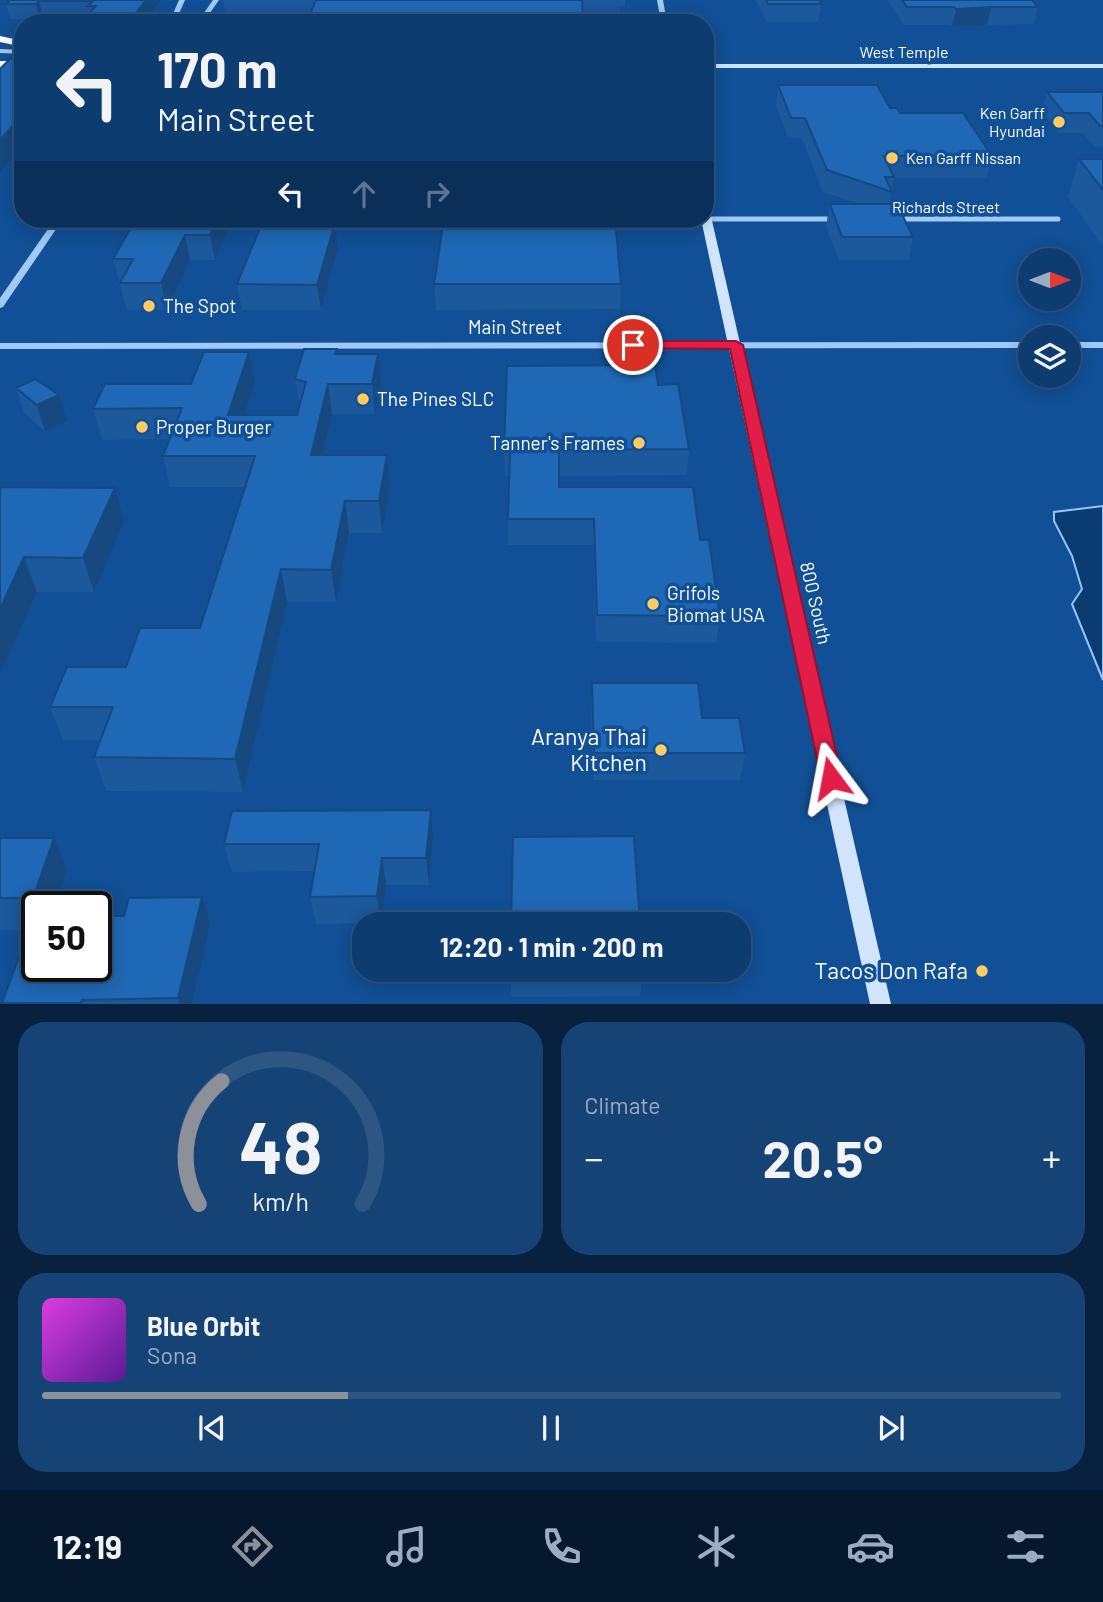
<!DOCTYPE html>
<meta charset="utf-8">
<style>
body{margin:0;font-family:Barlow,sans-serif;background:#164375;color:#f1f3f6;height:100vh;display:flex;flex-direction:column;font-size:26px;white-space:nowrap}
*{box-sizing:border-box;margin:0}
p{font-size:23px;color:#9aadc3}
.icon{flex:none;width:38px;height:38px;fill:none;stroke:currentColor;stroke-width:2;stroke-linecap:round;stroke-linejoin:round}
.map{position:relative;height:1004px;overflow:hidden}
.drawer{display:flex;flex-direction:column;gap:18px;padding:18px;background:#07213e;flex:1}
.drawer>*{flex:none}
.hud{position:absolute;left:14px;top:14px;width:700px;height:214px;border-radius:28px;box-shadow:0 4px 18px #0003,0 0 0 2px #2d5683;background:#0d3c70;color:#f1f3f6;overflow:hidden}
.needle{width:46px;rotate:90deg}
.fabs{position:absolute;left:1018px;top:248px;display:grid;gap:14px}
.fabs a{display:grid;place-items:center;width:63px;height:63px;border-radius:50%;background:#0d3c70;box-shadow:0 4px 18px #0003,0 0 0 2px #2d5683;font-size:35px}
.speed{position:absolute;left:21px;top:891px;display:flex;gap:14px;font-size:35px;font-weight:700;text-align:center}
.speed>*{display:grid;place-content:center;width:91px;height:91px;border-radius:50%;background:#0d3c70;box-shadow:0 4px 18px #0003,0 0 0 2px #2d5683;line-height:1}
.speed .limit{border:4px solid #111;border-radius:10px;background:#fff;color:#111}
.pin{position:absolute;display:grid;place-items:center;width:60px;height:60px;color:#fff;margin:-30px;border:4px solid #fff;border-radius:50%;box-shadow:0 2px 7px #0007}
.me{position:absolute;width:77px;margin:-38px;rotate:347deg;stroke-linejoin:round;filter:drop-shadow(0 0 5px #0008)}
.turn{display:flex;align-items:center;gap:24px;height:147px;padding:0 28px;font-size:32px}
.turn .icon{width:91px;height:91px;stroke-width:2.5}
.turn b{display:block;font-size:49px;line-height:60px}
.lanes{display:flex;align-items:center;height:66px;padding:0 28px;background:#0003;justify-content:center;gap:35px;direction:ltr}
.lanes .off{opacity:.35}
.big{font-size:52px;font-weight:700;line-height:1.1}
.drawer .card{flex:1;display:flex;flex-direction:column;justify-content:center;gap:10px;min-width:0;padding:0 24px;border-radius:28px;background:#164375}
.drawer .dial{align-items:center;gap:0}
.dial svg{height:182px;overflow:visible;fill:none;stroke:#2d5683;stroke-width:7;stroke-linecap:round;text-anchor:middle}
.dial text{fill:#f1f3f6;stroke:none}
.song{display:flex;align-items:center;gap:21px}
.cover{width:84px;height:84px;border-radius:10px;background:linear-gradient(135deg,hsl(300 70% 55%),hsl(270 70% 35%))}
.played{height:7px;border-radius:4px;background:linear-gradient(90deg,#8c9099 30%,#2d5683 30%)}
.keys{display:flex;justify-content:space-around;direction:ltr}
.heat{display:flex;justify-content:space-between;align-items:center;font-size:38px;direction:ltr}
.drawer .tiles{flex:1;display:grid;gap:18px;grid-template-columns:1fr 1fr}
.card:last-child{grid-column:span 2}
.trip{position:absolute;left:352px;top:912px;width:399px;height:70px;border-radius:28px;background:#0d3c70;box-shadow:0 4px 18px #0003,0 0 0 2px #2d5683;font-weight:700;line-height:70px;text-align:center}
.tab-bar{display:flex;height:112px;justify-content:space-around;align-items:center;background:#05182d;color:#9aadc3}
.tab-bar .icon{width:49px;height:49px}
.tab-bar .active{color:#8c9099}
.tab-bar b{font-size:32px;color:#f1f3f6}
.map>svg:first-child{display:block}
.water{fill:#0a3b71;stroke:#92c5f7;stroke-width:2}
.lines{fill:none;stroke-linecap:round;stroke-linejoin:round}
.minor{stroke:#a0c9f3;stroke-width:5}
.tertiary{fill:#a0c9f3;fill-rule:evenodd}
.secondary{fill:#d0e5fd;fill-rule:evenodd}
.motorway{fill:#fff;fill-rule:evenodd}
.wall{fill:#1b599c}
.shaded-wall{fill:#16497f}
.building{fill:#1f68b5;stroke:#16497f;stroke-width:2}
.route{fill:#e11d48;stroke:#92132f;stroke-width:2}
.poi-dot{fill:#ffcb63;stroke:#115096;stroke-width:2.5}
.labels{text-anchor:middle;stroke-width:7;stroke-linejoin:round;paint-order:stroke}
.far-street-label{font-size:16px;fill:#fff;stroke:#115096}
.far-poi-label{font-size:16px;fill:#fff;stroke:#115096;text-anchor:end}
.poi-label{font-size:19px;fill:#fff;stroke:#115096;text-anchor:start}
.street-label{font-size:19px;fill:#fff;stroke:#115096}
.near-poi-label{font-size:23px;fill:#fff;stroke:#115096;text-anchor:end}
</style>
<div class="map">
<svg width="1103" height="1004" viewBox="0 0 1103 1004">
<rect width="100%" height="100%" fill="#115096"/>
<!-- water -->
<path class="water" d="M1103,506v174l-31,-76 10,-15 -10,-33 -18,-35v-9z"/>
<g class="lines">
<!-- minor -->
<path class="minor" d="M707,219h130
M898,219h160"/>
<!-- tertiary -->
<path class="tertiary" d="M179,0h6l-10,23h-6z
M213,0h6l-16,23h-6z
M657,0h6l4,23h-6z
M0,49l23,1v4l-23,-1z
M55,219h8l-60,88 -3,1v-10z
M1031,342v6l-1031,1v-6z
M1069,342h34v6h-34z"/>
<!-- secondary -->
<path class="secondary" d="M705,64h398v4h-398z
M705,209l5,3 181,792h-21l-169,-785h4z"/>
<!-- motorway -->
<path class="motorway" d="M0,36l23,5v6l-23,-5z
M0,61h23v8h-23z"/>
</g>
<!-- wall -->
<path class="wall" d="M10,0h151l-18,23h-59l-1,-3 4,-4h-44l-3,3h-30l-4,-15z
M223,0h402v6h-5v11l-37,1v5h-277l3,-7 -83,3z
M756,0h63l2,4 -3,18h-52z
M887,0h145l6,7 -4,17 -47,1 -35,2 -2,-2h-46z
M778,85l112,23 102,48 -5,22h-93l-5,26 24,33 -4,23h-70l-13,-34 4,-22h30l-37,-12 -21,-54h-14l-12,-33z
M1047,92h56v55l-9,-1 -11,-13h-24l-17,-21z
M1079,159h24v87l-35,-49z
M136,219h97l-18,41h-25l-23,50h-40l-14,-51z
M273,219h59l-2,4h5l3,24 -17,63h-79l-5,-26z
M444,219h214v11h-42l5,54 -1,25 -184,1 -2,-26z
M249,352l6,30 -11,33h53l3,-8 -5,-28 42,-25h41l3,30 -6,30h-43l-9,41h64l3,32 -8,46h-33l-13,69h-49l-44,190 -137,-1 -12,-34 7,-17h-38l-13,-33 150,-79 45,-141h-75l-7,-31 6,-17 -67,1 -9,-31 98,-25z
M658,385l31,64 -2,26 -128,1v11l141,53 20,76 -4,27 -120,-1 -3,-97h-85v-26l1,-43h-4l-1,-26z
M16,388l51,33 -22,10 -21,-18z
M0,487l124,35 -30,70h-57l-37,82z
M592,683l110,35 43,35 -5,27h-147l-2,-70z
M431,810l2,27 -4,48h-43l-5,38 -65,1 -6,-27 5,-26 -83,1 -8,-28z
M0,838h54l13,32 -30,36v60l173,-42 -18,80h-190l27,-74h-29z
M510,970h133l-3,26 -129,1z"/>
<!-- shaded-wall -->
<path class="shaded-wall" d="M146,0h15l-18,23h-10l-1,-5z
M39,1l4,15 -3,3 -4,-15z
M991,7l-4,18 -35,2 4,-18z
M23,114v30l-23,28v-32z
M217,219h16l-18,41 -5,-25z
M321,219h11l-9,28 -3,-24z
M335,223l3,24 -17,63 -4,-25z
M185,235l5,25 -23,50 -6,-27z
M249,352l6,30 -21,64 -6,-31z
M378,354l3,30 -6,30 -3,-30z
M328,384l4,30 -16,73 -5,-32z
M59,395l8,26 -22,10 -8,-26z
M387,455l3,32 -8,46 -3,-32z
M115,488l9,34 -30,70 -11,-34z
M345,501l4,32 -13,69 -5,-32z
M24,557l13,35 -37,82v-65z
M281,569l6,33 -44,190 -8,-33z
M431,810l2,27 -4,48 -3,-27z
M54,838l13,32 -12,36h-18l-4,-8z
M382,858l4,27 -5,38 -4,-27z
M202,897l8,27 -18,80h-13l-1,-6z"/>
<!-- building -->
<path class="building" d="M10,0h136l-14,18 -49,2 13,-14h-8l5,-5h-54l-3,3h-30z
M316,0h266l1,17h-58v6h-219z
M766,0h53l2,4h-53z
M902,0h130l6,7h-47l-35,2 -2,-2h-47z
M14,55h9v59l-23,26v-71z
M778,85h99l13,23h7l3,5h63l29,43h-108l10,21h-9l7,15 -65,-22 -22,-52h-14z
M1047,92h56v34h-3l-11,-13h-25z
M1079,159h24v31z
M830,204h67l16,33h-71z
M136,219h81l-7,16h-25l-24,48h-41l13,-24h-20z
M273,219h48l-1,4h15l-18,62 -80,-1 25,-61h9z
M444,219h171l6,65h-187z
M304,349h33l-2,5h43l-6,30h-44l-17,71h76l-8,46h-34l-14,69 -50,-1 -46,190 -141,-2 19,-50h-63l17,-40h59l14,-39h60l55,-172h-92l19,-48 -89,1 12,-25h86l13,-32h45l-21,63h69l9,-33 -11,-3z
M655,365l3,20 20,-1 11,65 -130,1v37h134l7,53h9l11,76 -123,-1 -3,-96h-86l2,-69h-6l3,-84z
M35,379l24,16 -22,10 -21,-17z
M0,487l115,1 -32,70 -59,-1 -24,52z
M592,683h106l4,35h37l6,35h-151z
M431,810l-5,48h-44l-5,38 -67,1 9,-53h-95l8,-33z
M634,836l6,88h-129l2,-87z
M0,838h54l-21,60h-33z
M202,897l-24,101 -96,2 -1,3h-79l32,-87h3v50h59v-50h28l5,-18z"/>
<!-- route -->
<path class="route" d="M633,341h103l7,4 99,433 -3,5 -8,3 -7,-3 -3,-5 -91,-429 -101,-1 -2,-3z"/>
<!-- markers -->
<g class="poi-dot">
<circle cx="1059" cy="122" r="7"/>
<circle cx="892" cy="158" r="7"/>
<circle cx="149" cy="306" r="7"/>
<circle cx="363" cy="399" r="7"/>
<circle cx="142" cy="427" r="7"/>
<circle cx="639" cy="443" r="7"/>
<circle cx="653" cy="604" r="7"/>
<circle cx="661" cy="750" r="7"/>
<circle cx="982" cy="971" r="7"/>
</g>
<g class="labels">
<!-- far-street labels -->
<g class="far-street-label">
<text x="904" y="58">West Temple</text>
<text x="946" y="213">Richards Street</text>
</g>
<!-- far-poi labels -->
<g class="far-poi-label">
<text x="1045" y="119">Ken Garff<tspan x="1045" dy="18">Hyundai</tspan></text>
<text x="906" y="164" text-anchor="start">Ken Garff Nissan</text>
</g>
<!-- poi labels -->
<g class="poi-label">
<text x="163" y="313">The Spot</text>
<text x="377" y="406">The Pines SLC</text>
<text x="156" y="434">Proper Burger</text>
<text x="625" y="450" text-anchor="end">Tanner's Frames</text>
<text x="667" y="600">Grifols<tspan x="667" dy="22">Biomat USA</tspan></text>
</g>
<!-- street labels -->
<g class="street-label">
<text x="515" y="334">Main Street</text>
<text transform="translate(816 603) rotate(77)" y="7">800 South</text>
</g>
<!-- near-poi labels -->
<g class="near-poi-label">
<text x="647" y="745">Aranya Thai<tspan x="647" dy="26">Kitchen</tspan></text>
<text x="968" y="979">Tacos Don Rafa</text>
</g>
</g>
</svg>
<div class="fabs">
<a><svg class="needle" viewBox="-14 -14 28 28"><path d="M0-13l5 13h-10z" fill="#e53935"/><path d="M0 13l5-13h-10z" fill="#9aadc3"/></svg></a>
<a><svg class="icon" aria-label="layers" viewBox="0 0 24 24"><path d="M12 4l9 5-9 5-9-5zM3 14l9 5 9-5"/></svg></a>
</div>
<div class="speed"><div class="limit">50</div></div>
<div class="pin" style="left:633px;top:345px;background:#d93025"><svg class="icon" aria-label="arrive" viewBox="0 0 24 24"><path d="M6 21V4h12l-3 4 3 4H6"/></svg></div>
<svg class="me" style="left:831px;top:778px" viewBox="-20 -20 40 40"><path d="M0-17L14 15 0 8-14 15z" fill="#e11d48" stroke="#fff" stroke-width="4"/></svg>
<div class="trip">12:20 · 1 min · 200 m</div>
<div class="hud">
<div class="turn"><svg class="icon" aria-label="left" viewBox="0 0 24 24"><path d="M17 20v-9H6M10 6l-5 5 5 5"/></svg><div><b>170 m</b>Main Street</div></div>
<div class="lanes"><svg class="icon" aria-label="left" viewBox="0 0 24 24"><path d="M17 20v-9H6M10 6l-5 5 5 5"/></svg><svg class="icon off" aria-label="ahead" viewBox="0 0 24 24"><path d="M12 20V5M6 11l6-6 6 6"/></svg><svg class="icon off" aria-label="right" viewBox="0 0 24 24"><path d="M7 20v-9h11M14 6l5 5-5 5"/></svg></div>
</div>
</div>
<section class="drawer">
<div class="tiles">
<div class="card dial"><svg viewBox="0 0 100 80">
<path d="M14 69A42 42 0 1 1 86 69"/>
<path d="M14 69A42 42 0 0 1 24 15" stroke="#8c9099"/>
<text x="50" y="56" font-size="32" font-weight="700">48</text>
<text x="50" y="72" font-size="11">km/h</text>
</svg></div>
<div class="card"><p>Climate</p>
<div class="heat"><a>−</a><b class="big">20.5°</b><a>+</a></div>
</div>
<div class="card">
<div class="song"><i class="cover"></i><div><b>Blue Orbit</b><p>Sona</p></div></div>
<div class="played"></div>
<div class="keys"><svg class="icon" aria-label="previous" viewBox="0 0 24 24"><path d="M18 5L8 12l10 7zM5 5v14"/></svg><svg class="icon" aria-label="pause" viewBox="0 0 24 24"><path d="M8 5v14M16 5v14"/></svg><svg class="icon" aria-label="next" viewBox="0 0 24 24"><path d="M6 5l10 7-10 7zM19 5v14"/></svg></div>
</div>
</div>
</section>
<nav class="tab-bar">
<b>12:19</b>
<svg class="icon active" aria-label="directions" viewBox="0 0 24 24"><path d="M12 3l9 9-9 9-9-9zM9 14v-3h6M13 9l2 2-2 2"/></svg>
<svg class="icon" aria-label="music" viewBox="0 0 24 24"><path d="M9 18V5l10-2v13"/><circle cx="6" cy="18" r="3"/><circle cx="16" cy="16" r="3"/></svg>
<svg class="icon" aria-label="phone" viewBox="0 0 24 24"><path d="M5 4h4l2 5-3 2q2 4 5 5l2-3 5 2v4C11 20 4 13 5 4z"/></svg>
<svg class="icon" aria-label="climate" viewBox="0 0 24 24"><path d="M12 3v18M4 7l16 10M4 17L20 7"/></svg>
<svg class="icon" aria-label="car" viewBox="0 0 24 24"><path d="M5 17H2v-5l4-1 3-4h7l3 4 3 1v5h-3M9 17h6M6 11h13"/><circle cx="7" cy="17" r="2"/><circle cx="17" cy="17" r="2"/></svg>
<svg class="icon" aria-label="filters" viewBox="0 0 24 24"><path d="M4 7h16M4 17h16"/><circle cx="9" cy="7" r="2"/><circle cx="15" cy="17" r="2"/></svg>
</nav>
